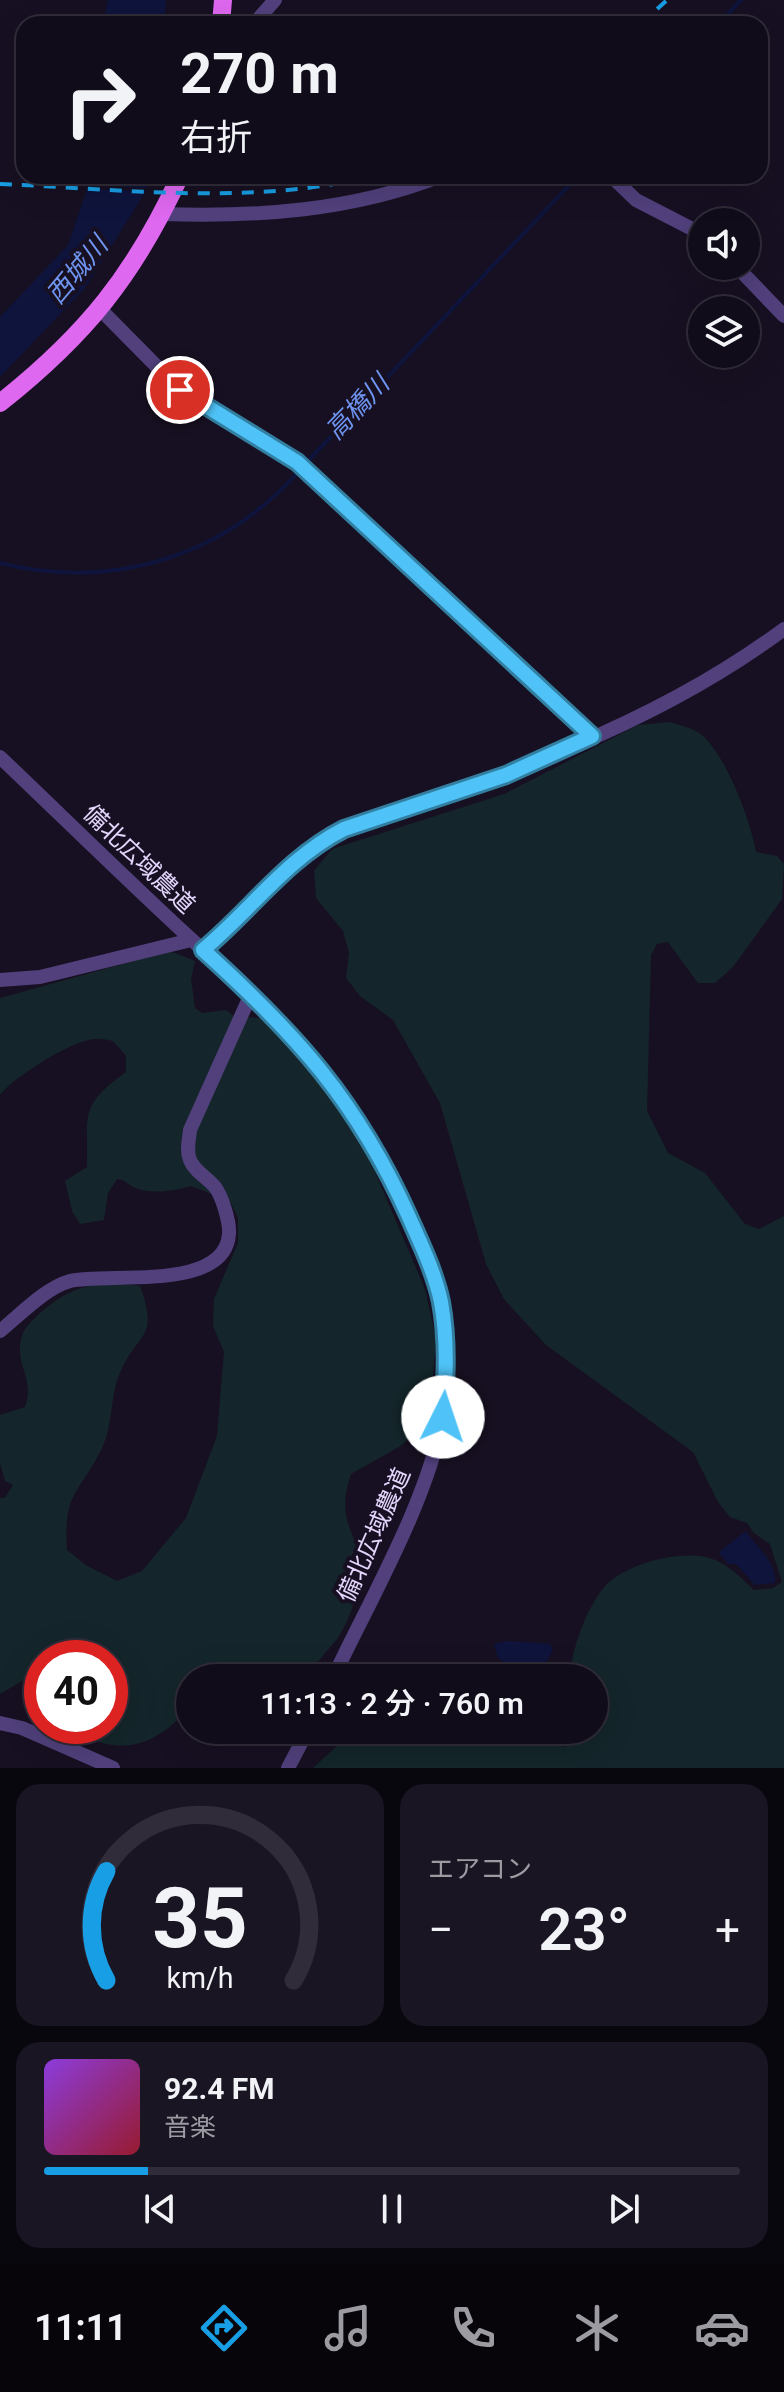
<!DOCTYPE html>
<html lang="ja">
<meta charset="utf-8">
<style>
body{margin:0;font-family:Roboto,"Noto Sans JP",sans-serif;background:#1a1523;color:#f1f3f6;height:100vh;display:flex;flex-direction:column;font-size:30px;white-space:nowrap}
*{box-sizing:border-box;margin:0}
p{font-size:26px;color:#9c9ba2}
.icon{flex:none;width:44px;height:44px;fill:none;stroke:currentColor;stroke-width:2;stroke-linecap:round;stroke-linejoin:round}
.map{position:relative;height:1768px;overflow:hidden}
.sheet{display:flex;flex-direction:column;gap:16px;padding:16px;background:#09070e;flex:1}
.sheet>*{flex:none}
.top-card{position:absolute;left:16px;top:16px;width:752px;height:168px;border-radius:24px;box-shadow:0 8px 32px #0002,0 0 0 2px #302c39;background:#110c1a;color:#f1f3f6;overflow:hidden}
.controls{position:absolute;left:688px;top:208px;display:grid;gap:16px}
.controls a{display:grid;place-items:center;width:72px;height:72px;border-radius:50%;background:#110c1a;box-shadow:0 8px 32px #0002,0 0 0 2px #302c39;font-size:40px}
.speed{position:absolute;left:24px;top:1640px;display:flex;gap:16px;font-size:40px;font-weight:700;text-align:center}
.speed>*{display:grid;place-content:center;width:104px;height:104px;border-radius:50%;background:#110c1a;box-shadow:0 8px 32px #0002,0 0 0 2px #302c39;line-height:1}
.speed .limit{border:12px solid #d22;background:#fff;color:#111}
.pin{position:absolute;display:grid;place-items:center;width:68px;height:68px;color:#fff;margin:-34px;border:4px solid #fff;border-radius:50%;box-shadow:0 2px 8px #0007}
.me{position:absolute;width:88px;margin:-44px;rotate:4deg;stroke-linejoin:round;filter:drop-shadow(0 0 6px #0008)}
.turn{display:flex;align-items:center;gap:28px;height:168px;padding:0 32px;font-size:36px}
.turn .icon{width:104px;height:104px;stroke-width:2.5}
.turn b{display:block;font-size:56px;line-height:68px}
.big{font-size:60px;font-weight:600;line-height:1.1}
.sheet .widget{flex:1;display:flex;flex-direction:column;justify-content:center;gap:12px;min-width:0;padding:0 28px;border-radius:24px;background:#1a1523}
.sheet .dial{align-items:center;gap:0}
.dial svg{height:208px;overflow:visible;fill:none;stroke:#302c39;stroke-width:7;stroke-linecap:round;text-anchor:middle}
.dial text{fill:#f1f3f6;stroke:none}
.song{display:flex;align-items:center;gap:24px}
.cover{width:96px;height:96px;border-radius:12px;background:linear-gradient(135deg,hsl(270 70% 55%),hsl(350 70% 35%))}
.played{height:8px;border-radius:4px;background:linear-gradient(90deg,#189ee4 15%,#302c39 15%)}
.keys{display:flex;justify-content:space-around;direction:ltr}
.heat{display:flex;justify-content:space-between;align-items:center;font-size:44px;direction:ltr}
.sheet .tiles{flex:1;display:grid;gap:16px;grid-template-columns:1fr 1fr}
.widget:last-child{grid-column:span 2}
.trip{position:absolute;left:176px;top:1664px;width:432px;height:80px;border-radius:40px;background:#110c1a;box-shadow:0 8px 32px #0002,0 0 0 2px #302c39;font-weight:600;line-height:80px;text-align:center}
.tabs{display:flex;height:128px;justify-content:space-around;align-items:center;background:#07050a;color:#9c9ba2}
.tabs .icon{width:56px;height:56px}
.tabs .current{color:#189ee4}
.tabs b{font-size:36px;color:#f1f3f6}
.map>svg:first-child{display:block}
.green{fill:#14262b}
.water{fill:#0f143c}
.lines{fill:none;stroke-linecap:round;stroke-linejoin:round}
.stream{stroke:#0f143c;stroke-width:4}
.minor{stroke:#51407c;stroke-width:14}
.major{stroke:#de68ef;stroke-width:18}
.rail{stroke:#189ee4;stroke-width:4;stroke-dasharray:12 10;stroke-linecap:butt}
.route-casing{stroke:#337fa1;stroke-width:20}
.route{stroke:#4fc3f7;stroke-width:14}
.labels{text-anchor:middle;stroke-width:8;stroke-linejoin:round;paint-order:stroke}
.street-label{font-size:24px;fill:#e3d5fb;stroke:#171022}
.water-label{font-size:26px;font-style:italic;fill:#6e94f0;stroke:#171022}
</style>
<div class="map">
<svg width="784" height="1768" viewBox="0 0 784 1768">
<rect width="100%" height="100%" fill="#171022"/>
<!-- green -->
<path class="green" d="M670,722c9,3 22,6 29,11 26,18 52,89 57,119l21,4 7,8 -2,35 -49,68 -18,16h-17l-30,-41 -11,2 -6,11 -4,156 21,42 37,20 40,51 14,5 25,-13v552h-471l27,-25 5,-13h193l14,15 13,2 10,-17h19v-52h-24c1,-27 15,-65 31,-87 19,-27 84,-44 114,-31 16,7 26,18 39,30l19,-2 9,-6 -12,-38 -16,-11 -7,-10 -17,-6 -12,-15 -25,-50 -147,-107 -42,-46 -18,-35 -46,-161 -47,-83 -33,-24 -14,-18 3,-25 -6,-22 -27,-33 -2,-27 18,-22 172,-55 134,-69z
M170,951l25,10 -4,18 4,29 7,5 24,-3 8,6 27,2 14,9 18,25 22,19 55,89 55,129 11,50 -4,48 -9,40 -24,20 -48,27c-18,54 13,61 9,101 -2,20 -13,53 -27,69 -10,12 -18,19 -25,34h-70l-9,-7 -14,7h-25v30c-30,32 -61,49 -104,29v-11h24v-68l-39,-5 -29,5 -8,16 -34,20v-196h5l8,-13 -8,-4 -5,-18v-48l25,-8c9,-26 -6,-37 -5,-60 1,-16 7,-21 17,-31 32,-30 60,-37 103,-30 20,55 -3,45 -21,89 -9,23 -6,51 -17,73 -22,46 -39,42 -35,102l20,16 30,15 25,-10 44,-53 31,-82 7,-84 -11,-26 1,-27 24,-56v-25l-8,-17 -39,-15c-16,5 -42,9 -58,1 -7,-4 -7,-7 -16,-8l-9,14 -4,27 -24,4 -8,-13 -7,-30 22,-14c1,-54 -8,-61 39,-95v-16l-13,-15c-6,-1 -13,-3 -19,-2 -23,2 -80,38 -94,56v-97z
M382,1669l78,9h-93z"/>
<!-- water -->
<path class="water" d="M108,0h58l-2,24h-61z
M94,176h55l-2,12 -60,-3z
M87,189l59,2 -61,97 -85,89v-60l68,-72z
M746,1531c10,16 31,31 29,52l-20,2 -19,-21h-8l-9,-12z
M507,1641l43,3 3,6 -10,17 -19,8 -26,-17 -4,-14z"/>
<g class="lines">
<!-- stream -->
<path class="stream" d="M719,24l22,-24
M305,464l273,-288
M0,563c111,28 223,-6 299,-92"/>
<!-- minor -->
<path class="minor" d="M254,24l21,-24
M611,176l25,24 66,34
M163,214c95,3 188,-3 278,-38
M736,266l48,50
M101,310l79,80 116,71 296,275
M0,757c64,61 127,123 192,183 40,37 82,72 117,113 49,57 118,176 132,250 6,36 8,77 2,114 -16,85 -73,183 -110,261
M203,950c48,-40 84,-92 141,-121 153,-50 310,-103 440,-200
M0,980l40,-3 151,-37
M0,1331c20,-16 45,-43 70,-50 39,-9 155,11 159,-47 1,-12 -7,-38 -14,-47 -7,-9 -21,-16 -25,-27 -4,-10 -1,-20 0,-30l61,-136
M0,1723l22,5 91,40
M288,1768l20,-38"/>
<!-- major -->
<path class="major" d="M221,24l2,-24
M0,403c86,-68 134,-128 180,-227"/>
<!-- rail -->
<path class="rail" d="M641,24l26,-24
M0,184c123,5 252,22 373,-8"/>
</g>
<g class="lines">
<!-- route casing -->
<g class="route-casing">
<path id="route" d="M180,390l117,72 295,274 -86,39 -162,54c-57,29 -93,81 -141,121 93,84 154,151 206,267 12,27 26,56 32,85 7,39 5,76 2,115"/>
</g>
<!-- route -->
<use href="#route" class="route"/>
</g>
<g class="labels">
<!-- street labels -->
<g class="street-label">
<text transform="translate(139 859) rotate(44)" y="8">備北広域農道</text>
<text transform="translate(374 1535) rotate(-66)" y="8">備北広域農道</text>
</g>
<!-- water labels -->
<g class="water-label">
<text transform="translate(77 270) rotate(-50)" y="9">西城川</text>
<text transform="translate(357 407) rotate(-46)" y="9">高橋川</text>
</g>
</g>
</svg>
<div class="controls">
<a><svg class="icon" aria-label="sound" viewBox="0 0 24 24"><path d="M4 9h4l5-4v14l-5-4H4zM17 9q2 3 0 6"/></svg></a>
<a><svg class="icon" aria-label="layers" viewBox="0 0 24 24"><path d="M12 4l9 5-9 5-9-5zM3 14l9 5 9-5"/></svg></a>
</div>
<div class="speed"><div class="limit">40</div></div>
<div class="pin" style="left:180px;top:390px;background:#d93025"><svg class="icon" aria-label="arrive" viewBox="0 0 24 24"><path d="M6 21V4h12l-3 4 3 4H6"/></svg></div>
<svg class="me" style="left:443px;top:1417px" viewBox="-20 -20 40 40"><circle r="19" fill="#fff"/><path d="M0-13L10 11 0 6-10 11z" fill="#4fc3f7"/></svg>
<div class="trip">11:13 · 2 分 · 760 m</div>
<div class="top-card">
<div class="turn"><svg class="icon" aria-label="right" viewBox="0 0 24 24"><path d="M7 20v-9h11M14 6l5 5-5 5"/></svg><div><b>270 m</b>右折</div></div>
</div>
</div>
<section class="sheet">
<div class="tiles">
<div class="widget dial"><svg viewBox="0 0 100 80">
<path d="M14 69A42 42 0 1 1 86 69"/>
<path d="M14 69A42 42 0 0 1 14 27" stroke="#189ee4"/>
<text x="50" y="56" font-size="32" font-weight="700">35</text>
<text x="50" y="72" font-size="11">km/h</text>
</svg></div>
<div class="widget"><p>エアコン</p>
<div class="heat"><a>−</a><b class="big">23°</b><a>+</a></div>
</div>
<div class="widget">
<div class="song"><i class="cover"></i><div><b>92.4 FM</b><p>音楽</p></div></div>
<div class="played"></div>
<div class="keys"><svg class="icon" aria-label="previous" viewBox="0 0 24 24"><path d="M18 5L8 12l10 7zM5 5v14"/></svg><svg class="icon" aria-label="pause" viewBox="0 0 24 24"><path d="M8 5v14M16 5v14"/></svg><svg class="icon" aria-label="next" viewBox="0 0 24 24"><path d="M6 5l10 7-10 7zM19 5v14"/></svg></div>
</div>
</div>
</section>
<nav class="tabs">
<b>11:11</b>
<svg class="icon current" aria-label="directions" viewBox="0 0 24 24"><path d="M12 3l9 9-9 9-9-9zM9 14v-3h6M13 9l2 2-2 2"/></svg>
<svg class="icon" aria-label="music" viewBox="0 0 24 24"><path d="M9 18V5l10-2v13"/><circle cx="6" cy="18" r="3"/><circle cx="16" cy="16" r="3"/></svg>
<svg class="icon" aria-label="phone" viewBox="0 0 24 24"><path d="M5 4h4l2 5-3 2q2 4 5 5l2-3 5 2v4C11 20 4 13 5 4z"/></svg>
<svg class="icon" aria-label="climate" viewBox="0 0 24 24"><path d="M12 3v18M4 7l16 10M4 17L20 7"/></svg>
<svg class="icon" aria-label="car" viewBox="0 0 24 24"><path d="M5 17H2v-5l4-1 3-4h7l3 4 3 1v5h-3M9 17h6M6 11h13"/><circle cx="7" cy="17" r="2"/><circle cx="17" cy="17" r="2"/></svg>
</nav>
